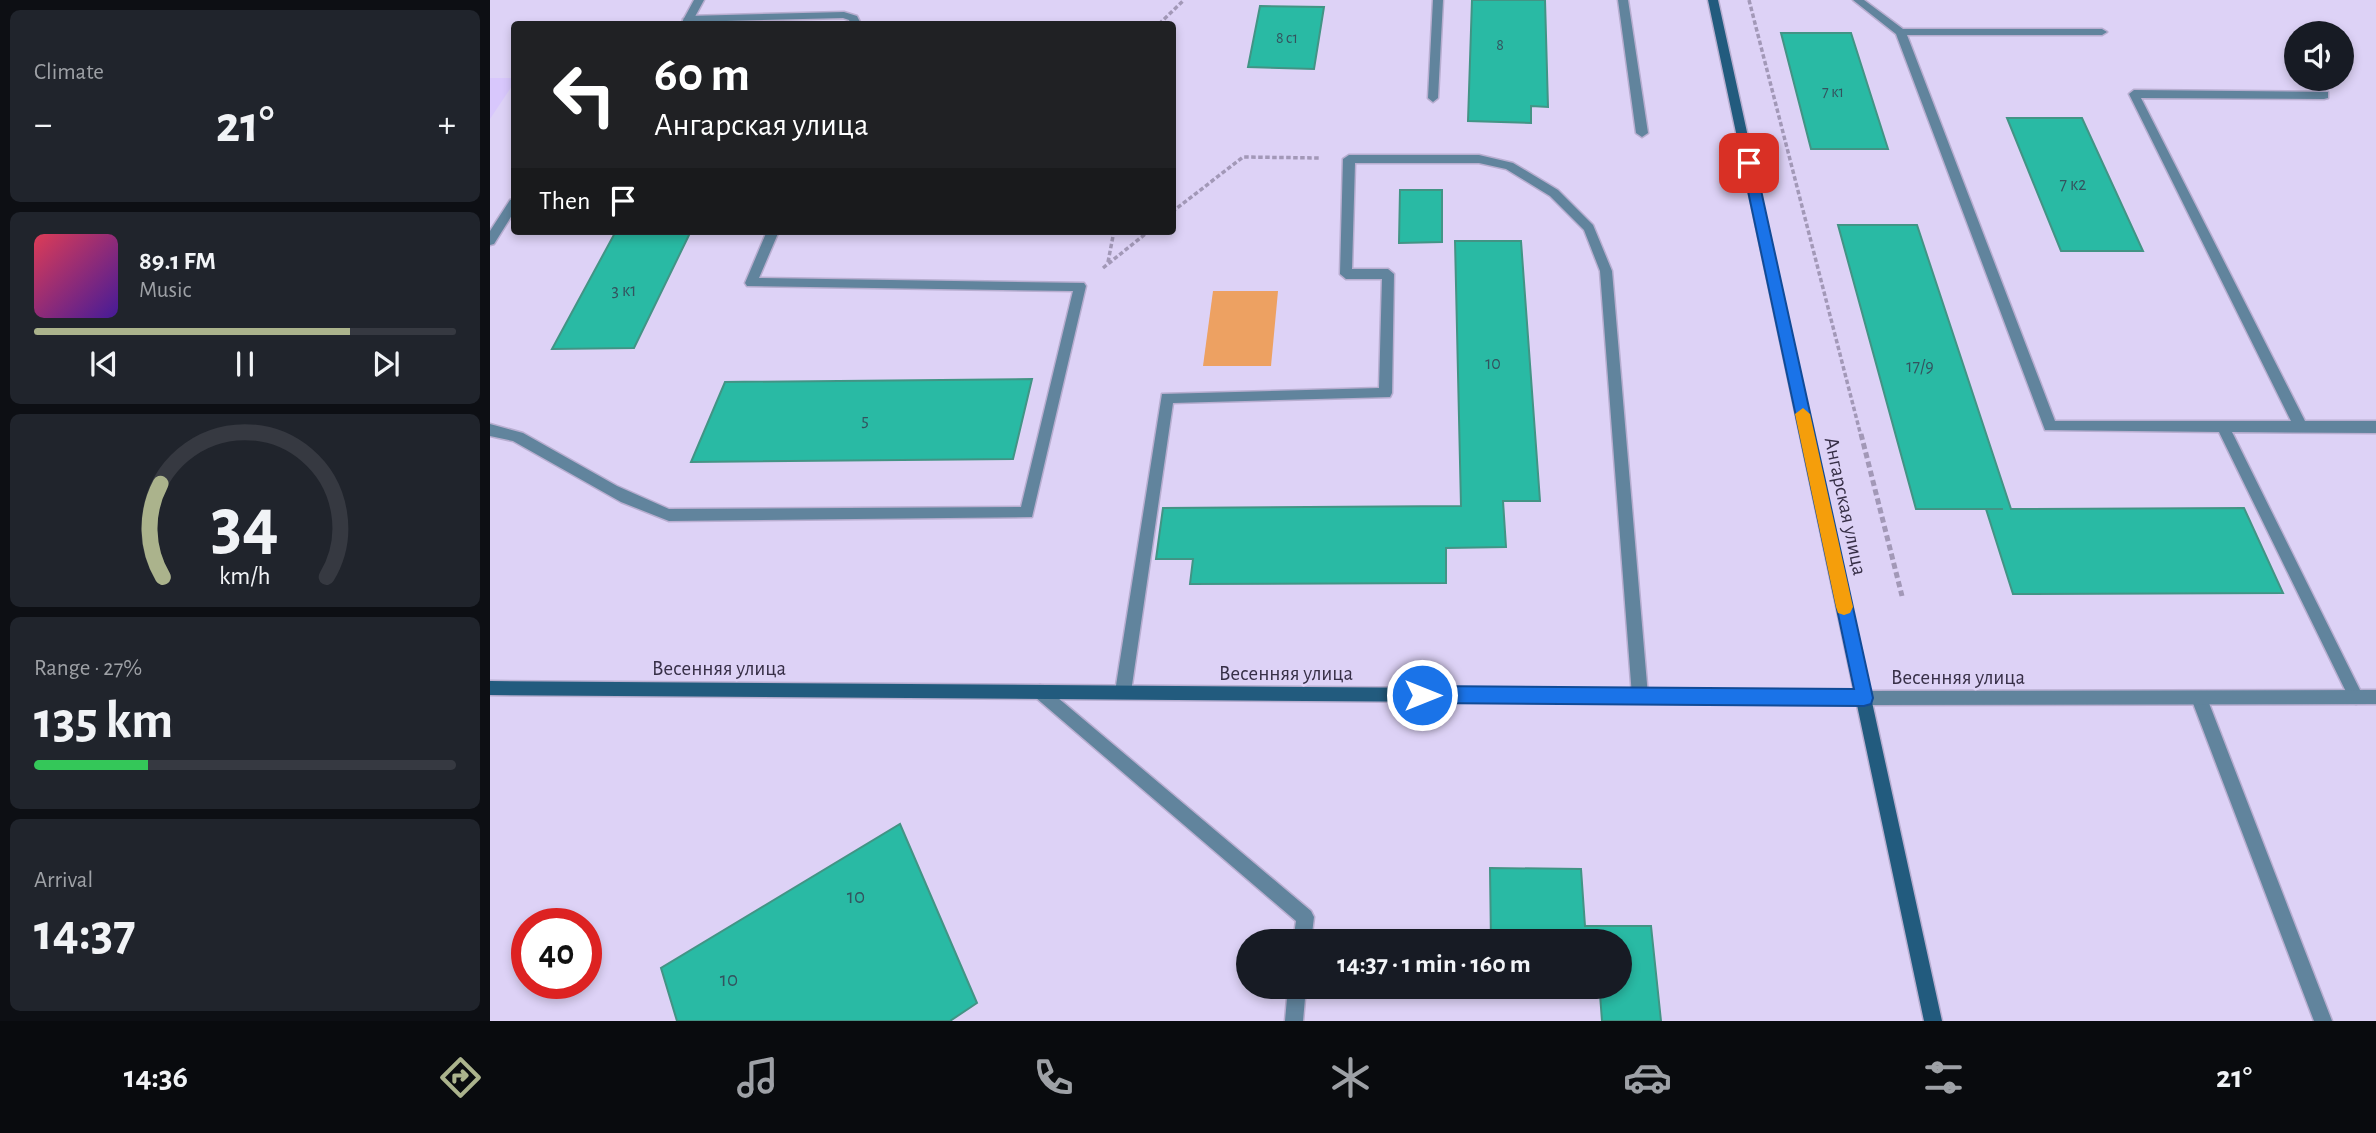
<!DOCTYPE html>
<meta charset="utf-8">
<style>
body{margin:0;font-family:"Alegreya Sans",sans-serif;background:#20242c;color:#f1f3f6;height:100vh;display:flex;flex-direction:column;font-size:26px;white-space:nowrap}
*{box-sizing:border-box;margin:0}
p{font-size:23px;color:#9ea1a6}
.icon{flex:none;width:38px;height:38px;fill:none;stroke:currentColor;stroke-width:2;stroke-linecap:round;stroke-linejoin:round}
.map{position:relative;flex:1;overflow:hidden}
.details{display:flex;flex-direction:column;gap:10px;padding:10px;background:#0d0f14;width:490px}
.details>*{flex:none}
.banner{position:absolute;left:21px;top:21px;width:665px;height:214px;border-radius:7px;box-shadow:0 4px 10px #0003;background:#202124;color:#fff;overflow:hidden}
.fabs{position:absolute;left:1794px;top:21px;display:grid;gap:14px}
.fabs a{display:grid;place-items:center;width:70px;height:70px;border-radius:50%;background:#171b24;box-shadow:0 4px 10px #0003;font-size:35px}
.speed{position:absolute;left:21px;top:908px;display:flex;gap:14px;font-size:35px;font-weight:700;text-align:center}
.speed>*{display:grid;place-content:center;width:91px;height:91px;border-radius:50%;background:#171b24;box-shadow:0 4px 10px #0003;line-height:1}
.speed .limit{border:10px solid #d22;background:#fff;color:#111}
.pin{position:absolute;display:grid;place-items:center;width:60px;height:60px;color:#fff;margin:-30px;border-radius:14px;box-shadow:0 4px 10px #0006}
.me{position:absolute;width:77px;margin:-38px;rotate:90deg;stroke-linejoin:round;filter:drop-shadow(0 0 5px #0008)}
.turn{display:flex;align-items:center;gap:24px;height:147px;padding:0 28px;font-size:32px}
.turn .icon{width:91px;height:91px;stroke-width:2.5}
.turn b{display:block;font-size:49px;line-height:60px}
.then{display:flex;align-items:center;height:66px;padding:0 28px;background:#0003;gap:14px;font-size:26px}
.big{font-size:52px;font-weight:700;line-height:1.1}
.details .widget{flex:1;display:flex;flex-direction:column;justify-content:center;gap:10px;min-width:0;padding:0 24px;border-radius:10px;background:#20242c}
.details .dial{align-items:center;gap:0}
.dial svg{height:182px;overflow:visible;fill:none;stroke:#363941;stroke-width:7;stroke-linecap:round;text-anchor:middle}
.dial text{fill:#f1f3f6;stroke:none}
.song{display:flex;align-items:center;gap:21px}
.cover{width:84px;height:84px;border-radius:10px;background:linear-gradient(135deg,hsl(350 70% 55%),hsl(260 70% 35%))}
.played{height:7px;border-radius:4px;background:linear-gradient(90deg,#abb38c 75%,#363941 75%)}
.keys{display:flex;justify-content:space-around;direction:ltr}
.heat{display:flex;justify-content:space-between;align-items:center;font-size:38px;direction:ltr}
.charge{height:10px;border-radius:5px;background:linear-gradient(90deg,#34c759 27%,#363941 0)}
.trip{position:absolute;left:746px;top:929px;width:396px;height:70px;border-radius:35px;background:#171b24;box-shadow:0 4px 10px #0003;font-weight:700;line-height:70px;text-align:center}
.dock{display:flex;height:112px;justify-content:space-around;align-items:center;background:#090b0e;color:#9ea1a6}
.dock .icon{width:49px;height:49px}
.dock .on{color:#abb38c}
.dock b{font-size:32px;color:#f1f3f6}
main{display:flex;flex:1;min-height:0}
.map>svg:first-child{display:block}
.built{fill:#d8c7fc}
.green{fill:#eda162}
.building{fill:#29baa4;stroke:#429485;stroke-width:2}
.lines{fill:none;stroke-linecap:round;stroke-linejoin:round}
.lane-casing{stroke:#b8aed0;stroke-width:3}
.street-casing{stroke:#b8aed0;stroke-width:3}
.secondary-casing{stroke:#b8aed0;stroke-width:3}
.path-far1{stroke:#a298b7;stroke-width:3.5;stroke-dasharray:4.5 2.5;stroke-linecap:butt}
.path{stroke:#a298b7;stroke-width:5;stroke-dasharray:6 3.5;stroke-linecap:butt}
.lane{fill:#61849d;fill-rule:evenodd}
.street{fill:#61849d;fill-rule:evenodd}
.secondary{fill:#225b7e;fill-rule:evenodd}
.route{fill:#1a73e8;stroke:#114b97;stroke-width:2}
.slow{fill:#f59e0b}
.labels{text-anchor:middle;stroke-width:5;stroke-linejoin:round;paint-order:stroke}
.far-number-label{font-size:16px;fill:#34525e}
.number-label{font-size:18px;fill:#34525e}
.street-label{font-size:21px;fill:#372f47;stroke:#ddd2f6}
.near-number-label{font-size:21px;fill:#34525e}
</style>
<main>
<section class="details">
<div class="widget"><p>Climate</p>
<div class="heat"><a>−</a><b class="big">21°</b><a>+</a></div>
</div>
<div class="widget">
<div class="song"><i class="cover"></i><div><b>89.1 FM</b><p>Music</p></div></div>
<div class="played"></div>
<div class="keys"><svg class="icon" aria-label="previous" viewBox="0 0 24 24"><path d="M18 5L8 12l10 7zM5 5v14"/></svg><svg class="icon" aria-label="pause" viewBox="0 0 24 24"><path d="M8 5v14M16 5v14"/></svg><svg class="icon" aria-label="next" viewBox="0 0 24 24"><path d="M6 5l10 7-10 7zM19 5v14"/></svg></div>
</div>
<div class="widget dial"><svg viewBox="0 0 100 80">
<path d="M14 69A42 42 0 1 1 86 69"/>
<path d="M14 69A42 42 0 0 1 13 28" stroke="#abb38c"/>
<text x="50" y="56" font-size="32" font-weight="700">34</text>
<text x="50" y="72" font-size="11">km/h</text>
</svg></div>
<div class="widget"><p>Range · 27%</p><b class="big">135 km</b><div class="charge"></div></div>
<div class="widget"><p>Arrival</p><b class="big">14:37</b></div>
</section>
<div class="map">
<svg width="1886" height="1021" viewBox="0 0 1886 1021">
<rect width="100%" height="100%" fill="#ddd2f6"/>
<!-- built -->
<path class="built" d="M0,78h24v5l-24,36z"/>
<!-- green -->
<path class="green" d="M723,291h65l-7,75h-68z"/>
<!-- building -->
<path class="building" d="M982,0h73l3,107 -17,-1v17l-63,-2z
M770,6l64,1 -10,62 -66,-2z
M1291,33h70l37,116h-77z
M1517,118h75l61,133h-82z
M910,190h42v52l-43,1z
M1348,225h79l94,284 233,-1 39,85 -270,1 -27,-85h17h-87z
M126,231h75l-57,117 -82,1z
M965,241h66l19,260h-37l3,46 -60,1v35l-256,1 3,-25h-37l7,-51 298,-2z
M542,379l-19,80 -322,3 34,-80z
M410,824l77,179 -27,18h-273l-16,-53z
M1000,868l91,1 4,57h66l10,95h-59l-2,-27h-33l-1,-7h53v-45h-128z"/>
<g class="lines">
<!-- lane casing -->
<g class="lane-casing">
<path id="lane" d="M943,0h10l-5,98 -5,4 -5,-4z
M1128,0h10l20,133 -6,4 -6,-4z
M1363,0h11l39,29h199l5,3 -5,3h-195l148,386h236l-162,-327 5,-4 194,2v6l-4,1 -183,-1 164,323h71v12l-144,-1 129,260 3,5 -3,5 -5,2 -5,-2 -132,-270 -174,-2 -149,-396z
M354,12l13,4 4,8h-10l-2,-4 -6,-2 -155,4 -5,-3 5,-3z
M859,155h130l34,8 45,27 35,35 19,46 36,425 -3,5 -5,2 -5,-2 -3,-5 -32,-425 -16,-41 -34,-34 -44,-27 -27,-6h-124l-3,106h36l6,5 -2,119 -2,4 -217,6 -42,289 -3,5 -5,2 -5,-2 -3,-5 47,-298 217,-6 3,-109h-36l-6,-5 3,-115z
M277,231h12l-20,47 325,5 2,3 -54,231 -363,4 -48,-19 -108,-61 -23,-5v-12l33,9 94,53 52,23 352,-2 52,-216 -326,-5 -2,-3z
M550,685l5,2 266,224 3,6 -3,25h-18l3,-21 -261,-224 -3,-5 3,-5z
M1709,691l5,2 3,5 125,323h-18l-123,-323 3,-5z
M798,987h18l-3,34h-18z"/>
</g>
<!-- street casing -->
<g class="street-casing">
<path id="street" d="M204,0h10l-13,24h-10z
M24,199v13l-20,32 -4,1v-14l20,-31z
M1886,690v14l-511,1 -5,-2 -3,-5 3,-5 5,-2z"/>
</g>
<!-- secondary casing -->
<g class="secondary-casing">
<path id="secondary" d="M1218,0h10l224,1021h-18l-67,-316 -1367,-10v-14l1364,10z"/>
</g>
<!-- path-far1 -->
<path class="path-far1" d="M1259,0l112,436
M669,24l25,-24
M682,212l71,-55 77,1
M618,262l6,-31
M613,268l46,-37"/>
<!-- path -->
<path class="path" d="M1371,434l41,162"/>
<!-- lane -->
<use href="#lane" class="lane"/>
<!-- street -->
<use href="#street" class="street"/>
<!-- secondary -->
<use href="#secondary" class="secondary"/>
</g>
<!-- route -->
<path class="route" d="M1259,158l6,5 118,535 -2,6 -7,2 -442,-3 -6,-2 -2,-6 2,-6 6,-3 432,3 -112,-526z"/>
<!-- slow -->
<path class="slow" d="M1313,408l7,6 43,193 -3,6 -6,2 -6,-2 -2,-6 -41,-193z"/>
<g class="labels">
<!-- far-number labels -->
<g class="far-number-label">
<text x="797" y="43">8 с1</text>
<text x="1010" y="50">8</text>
<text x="1343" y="97">7 к1</text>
</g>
<!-- number labels -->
<g class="number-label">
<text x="1583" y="190">7 к2</text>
<text x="134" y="296">3 к1</text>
<text x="1003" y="369">10</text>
<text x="1430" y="372">17/9</text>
<text x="375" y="426">5</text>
</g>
<!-- street labels -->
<g class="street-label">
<text transform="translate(1356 506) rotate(78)" y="7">Ангарская улица</text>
<text x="229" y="675">Весенняя улица</text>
<text x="796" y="680">Весенняя улица</text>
<text x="1468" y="684">Весенняя улица</text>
</g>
<!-- near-number labels -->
<g class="near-number-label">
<text x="366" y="903">10</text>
<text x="239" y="986">10</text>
</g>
</g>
</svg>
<div class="fabs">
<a><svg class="icon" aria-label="sound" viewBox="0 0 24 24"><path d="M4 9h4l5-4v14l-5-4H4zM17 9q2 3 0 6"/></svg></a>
</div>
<div class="speed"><div class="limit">40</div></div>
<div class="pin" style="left:1259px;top:163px;background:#d93025"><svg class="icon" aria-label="arrive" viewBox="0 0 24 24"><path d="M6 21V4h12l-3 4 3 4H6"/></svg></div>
<svg class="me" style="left:932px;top:695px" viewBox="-20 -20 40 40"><circle r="17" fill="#1a73e8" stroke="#fff" stroke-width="3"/><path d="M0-11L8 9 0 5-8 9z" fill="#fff"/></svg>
<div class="trip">14:37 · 1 min · 160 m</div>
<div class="banner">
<div class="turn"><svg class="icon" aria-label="left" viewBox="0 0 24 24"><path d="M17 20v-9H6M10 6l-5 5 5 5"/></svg><div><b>60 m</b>Ангарская улица</div></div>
<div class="then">Then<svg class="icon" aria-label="arrive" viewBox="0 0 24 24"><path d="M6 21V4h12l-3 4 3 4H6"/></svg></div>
</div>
</div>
</main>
<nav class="dock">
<b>14:36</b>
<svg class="icon on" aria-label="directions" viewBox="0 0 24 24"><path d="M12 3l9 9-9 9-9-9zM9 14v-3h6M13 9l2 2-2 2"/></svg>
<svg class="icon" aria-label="music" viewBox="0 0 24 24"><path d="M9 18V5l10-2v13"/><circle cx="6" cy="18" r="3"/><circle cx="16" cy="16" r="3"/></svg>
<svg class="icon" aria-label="phone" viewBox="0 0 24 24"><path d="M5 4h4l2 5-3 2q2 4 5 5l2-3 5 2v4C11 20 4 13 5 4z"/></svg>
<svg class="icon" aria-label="climate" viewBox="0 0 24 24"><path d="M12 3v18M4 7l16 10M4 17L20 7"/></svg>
<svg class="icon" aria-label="car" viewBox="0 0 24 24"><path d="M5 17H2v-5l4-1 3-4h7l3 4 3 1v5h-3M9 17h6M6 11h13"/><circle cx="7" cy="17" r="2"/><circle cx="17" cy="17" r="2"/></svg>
<svg class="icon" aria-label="filters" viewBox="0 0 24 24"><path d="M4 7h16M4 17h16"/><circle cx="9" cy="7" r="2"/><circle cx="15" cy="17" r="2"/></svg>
<b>21°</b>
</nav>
